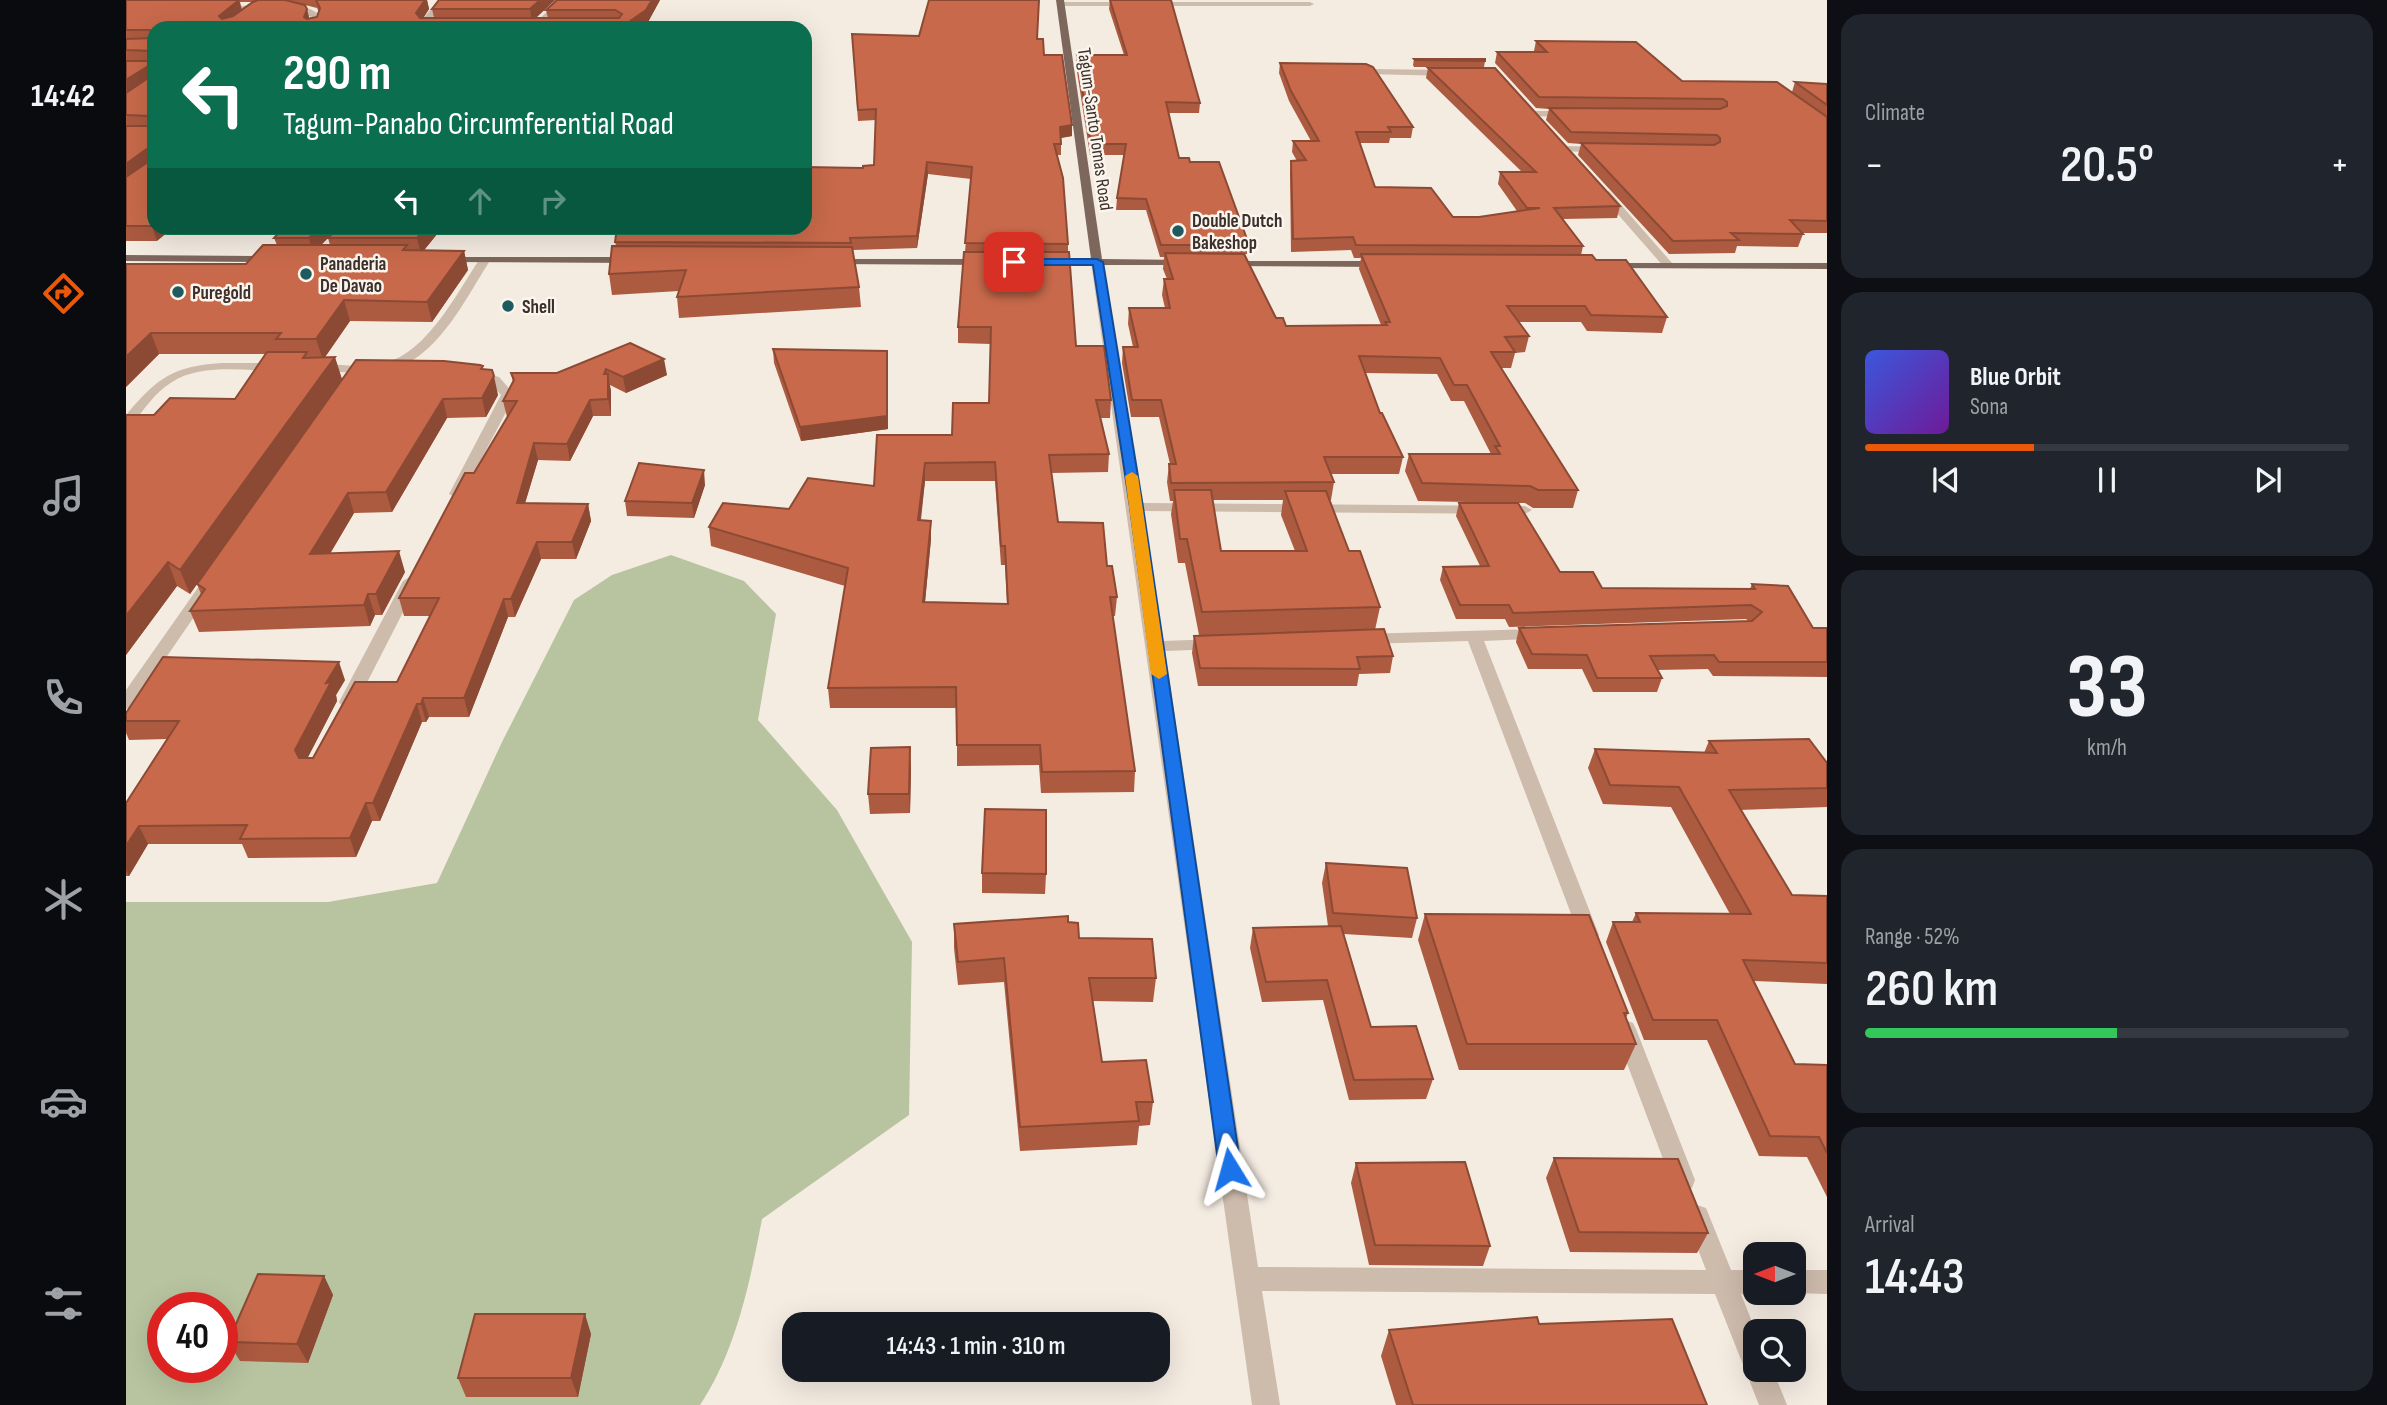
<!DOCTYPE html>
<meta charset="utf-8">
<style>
body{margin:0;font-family:"Sofia Sans Condensed",sans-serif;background:#20242c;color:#f1f3f6;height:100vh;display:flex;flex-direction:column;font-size:26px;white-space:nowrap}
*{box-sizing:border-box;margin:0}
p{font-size:23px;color:#9ea1a6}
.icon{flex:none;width:38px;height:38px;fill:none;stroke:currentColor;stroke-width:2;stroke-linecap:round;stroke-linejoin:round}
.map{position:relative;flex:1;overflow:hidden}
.details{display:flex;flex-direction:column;gap:14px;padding:14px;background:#0d0f14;width:560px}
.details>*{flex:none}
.banner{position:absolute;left:21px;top:21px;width:665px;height:214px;border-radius:21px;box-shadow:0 7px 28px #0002;background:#0b6e4f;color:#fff;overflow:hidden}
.needle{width:46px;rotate:270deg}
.buttons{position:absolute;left:1617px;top:1242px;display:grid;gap:14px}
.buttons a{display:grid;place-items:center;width:63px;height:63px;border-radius:14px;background:#171b24;box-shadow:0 7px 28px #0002;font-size:35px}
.speed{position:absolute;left:21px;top:1292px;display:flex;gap:14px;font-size:35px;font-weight:700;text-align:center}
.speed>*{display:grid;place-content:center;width:91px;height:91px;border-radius:50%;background:#171b24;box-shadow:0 7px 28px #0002;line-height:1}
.speed .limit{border:10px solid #d22;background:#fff;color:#111}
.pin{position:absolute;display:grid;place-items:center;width:60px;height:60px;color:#fff;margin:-30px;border-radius:14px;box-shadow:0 4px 10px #0006}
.me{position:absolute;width:77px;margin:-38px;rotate:352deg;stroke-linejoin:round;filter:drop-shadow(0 0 5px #0008)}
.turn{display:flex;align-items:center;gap:24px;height:147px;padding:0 21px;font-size:32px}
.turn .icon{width:91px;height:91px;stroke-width:2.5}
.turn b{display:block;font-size:49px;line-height:60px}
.lanes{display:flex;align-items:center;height:66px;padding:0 21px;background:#0003;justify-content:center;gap:35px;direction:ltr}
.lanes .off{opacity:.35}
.big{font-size:52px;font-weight:600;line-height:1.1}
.details .card{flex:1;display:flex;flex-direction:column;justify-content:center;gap:10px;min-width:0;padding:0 24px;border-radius:21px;background:#20242c}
.details .dial{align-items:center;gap:0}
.dial b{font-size:91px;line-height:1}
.song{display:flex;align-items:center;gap:21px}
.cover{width:84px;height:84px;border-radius:10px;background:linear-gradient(135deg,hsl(230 70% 55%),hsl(280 70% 35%))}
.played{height:7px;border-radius:4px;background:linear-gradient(90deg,#ea580c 35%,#363941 35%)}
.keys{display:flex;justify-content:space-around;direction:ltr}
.heat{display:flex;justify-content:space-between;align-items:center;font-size:38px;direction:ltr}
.charge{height:10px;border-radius:5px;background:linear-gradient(90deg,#34c759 52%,#363941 0)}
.trip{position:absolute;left:656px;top:1312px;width:388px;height:70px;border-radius:21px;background:#171b24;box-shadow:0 7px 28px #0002;font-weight:600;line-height:70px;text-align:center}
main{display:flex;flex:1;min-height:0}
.dock{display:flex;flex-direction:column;width:126px;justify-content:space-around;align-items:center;background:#090b0e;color:#9ea1a6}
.dock .icon{width:49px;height:49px}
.dock .on{color:#ea580c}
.dock b{font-size:32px;color:#f1f3f6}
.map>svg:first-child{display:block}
.green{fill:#b8c4a0;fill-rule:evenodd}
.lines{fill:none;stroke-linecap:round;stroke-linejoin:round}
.minor{fill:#cdbbac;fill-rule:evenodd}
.major{fill:#7d675c;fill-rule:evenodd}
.wall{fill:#ac5a40;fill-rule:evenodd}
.shaded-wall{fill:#8c4a34}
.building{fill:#c8694b;stroke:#8c4a34;stroke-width:2;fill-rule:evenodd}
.route{fill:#1a73e8;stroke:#114b97;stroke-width:2}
.slow{fill:#f59e0b}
.poi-dot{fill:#1f5a5e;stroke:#fbf5ee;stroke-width:2.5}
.labels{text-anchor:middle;stroke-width:5;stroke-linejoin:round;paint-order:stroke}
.far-street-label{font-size:19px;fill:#3b302b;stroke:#fbf5ee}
.far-poi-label{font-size:19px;font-weight:bold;fill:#3b302b;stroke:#fbf5ee;text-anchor:start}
</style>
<main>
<nav class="dock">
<b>14:42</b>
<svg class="icon on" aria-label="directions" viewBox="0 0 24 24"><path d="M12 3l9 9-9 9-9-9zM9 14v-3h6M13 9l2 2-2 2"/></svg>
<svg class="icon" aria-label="music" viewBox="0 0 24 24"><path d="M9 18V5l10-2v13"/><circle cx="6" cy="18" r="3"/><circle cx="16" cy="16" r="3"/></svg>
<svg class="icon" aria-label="phone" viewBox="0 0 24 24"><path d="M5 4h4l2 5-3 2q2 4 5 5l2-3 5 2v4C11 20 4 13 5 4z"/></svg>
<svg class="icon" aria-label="climate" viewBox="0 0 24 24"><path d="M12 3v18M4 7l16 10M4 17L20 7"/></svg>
<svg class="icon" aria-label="car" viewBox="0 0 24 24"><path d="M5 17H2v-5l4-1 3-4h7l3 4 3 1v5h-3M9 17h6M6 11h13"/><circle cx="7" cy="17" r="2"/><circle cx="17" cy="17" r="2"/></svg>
<svg class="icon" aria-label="filters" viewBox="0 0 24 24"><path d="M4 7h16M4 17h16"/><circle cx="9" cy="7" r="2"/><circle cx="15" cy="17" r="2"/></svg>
</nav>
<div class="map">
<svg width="1701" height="1405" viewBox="0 0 1701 1405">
<rect width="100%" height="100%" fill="#f4ebe1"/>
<!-- green -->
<path class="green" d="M545,555l73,26 32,33 -18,106 79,90 75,132 -3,173 -147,104c-12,63 -26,132 -62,186h-574v-503h202l109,-19 65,-141 72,-142 38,-25zM37,1307h59v60h-59z"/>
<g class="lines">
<!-- minor -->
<path class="minor" d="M312,0h8l-18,23 15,5h-18l-5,-5z
M433,0h8l-29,28h-8z
M935,2h249l4,2 -4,2h-252z
M158,4l26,5 9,5 -1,14h-8l2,-11 -28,-9 -64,1 -4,-2z
M1244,69l80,1 4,3 -4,3 -83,-2z
M1407,111h37l5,3 -5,3 -40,-1 -2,-2z
M1440,146l36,1 5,3 -5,3 -39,-2 -2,-2z
M1475,191h8l63,72v4h-8l-63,-72z
M355,257l10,2c-26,40 -54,102 -105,112 -23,4 -48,0 -71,0l-6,-4 6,-4c22,1 49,6 70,0 43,-11 73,-72 96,-106z
M971,259l6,3 39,241 383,3 7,4 -7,4 -382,-3 20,130 54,-2 8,5 -8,5 -52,2 93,616 448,3 -21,-54 3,-8 9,-3 9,3 25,62h24l2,23 -16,1 15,38 -1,38h18l14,35h-28l-44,-111 -453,-3 18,114h-28l-161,-1143z
M96,363h58l6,4 -6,4c-33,0 -79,-8 -108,11 -17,10 -29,29 -41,44l-5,1v-12c31,-37 47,-49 96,-52z
M348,371l25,6 16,18 -52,99 -7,4 -7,-4 52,-99 -11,-12 -21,-5 -1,-3z
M285,576l8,5 -62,121 -3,4h-12l-3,-4 64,-121z
M82,580l8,5 -84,122 -6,2v-19l76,-108z
M1413,629l6,1 2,4 -2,4 -61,3 115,294 -3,6 -7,2 -7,-2 -3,-6 -111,-294 -104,3 -8,-5 8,-5z
M1499,1020l8,3 3,6 59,151 -3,8 -9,3 -9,-3 -3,-8 -57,-151 3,-6z
M1668,1270h33v24l-35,-1z"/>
<!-- major -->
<path class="major" d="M930,0h8l38,259 85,1 4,1v4h-144l-6,-3 6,-3h44z
M0,255l147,1 6,3 -6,3 -147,-1z
M315,257h193l6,3 -6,3 -189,-1 -4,-1z
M703,259h158l6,3 -6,3 -154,-1 -4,-1z
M1095,261h162l6,3 -6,3 -158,-1 -4,-1z
M1477,263h224v6l-220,-1 -4,-1z"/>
</g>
<!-- wall -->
<path class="wall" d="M0,0h301l2,9 -6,9h11l-2,-9 7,-9h116l-19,18h12l-2,-8 114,-10 -12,22 -494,6 3,213h-31zM114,2h12l-10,8zM179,5l12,3 2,4 -2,5 -8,1z
M984,0l90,103 -1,10h-31l11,45 11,4 58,80 -1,12h-2l31,64 10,8 95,-1 -22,-56 2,-11h-7l-3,-8 -60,2 -1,-80 1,-11h6l-5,-9 1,-11h18l-22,-40 -10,-28 1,-10 133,64 -2,11h-21l-1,5h-29l15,44 78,30h26l38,-6 -19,-27 2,-12h22l-96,-94 2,-10 192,138 -3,12 -54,1 20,27 -2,9 15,5 71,57 -5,16 -75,-2 -6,-9h-63l11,14 -4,16 -10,1 -4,15h-10l77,122 -5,18h-40l-8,-5h-7l42,69 42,16 148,1 2,-5 61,44h14v49l-114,-1 -5,-7 -51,1 5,8 -5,14h-64l-11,-23h-54l-12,-27 3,-14 229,-7 -2,-2 -237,8 -4,-8h-49l-16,-39 3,-13 37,-1 -24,-50 3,-13h57l-98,-2 -13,-30 4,-17h82l-27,-53h-13l-14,-27 -72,-1 15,40 23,44 -4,17h-68l3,8 -3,18h-2l20,51 31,56 -5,23 18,26 -3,17 -31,1 -2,12h-159l-6,-33 2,-17 5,-1 -14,-72h-7l-7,-49 2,-13h-3l-3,-19 2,-18h1l-11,-47h-28l-9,-54 1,-16h10l-5,-23 1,-16h36l-3,-13 2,-16h3l-4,-10 1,-12h-4l-14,-47h-30l1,-12 8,-43h-35l-14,-90 1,-10h47l-15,-46zM1086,500h71l-2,15 14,36h-74z
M726,34l185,5 35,86v11l-11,2v17h-4l11,89v8l8,94 35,54 -1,18h-9l8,36 -1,18 -57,1 7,49 49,44 10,31 -2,19h-3l23,155 -1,21 -93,1 -2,-28 -82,1v-58h-127l-2,-20 17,-102 -134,-40 -2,-19 80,-18 85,-23 78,-51 37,-32 2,-59 -33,-1v-16l7,-75 6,-73 -43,-5 -11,74 -64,2 6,37 2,20 -182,11 -2,-21 2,-6 -67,4 -3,-21 7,-28 -1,-4 190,-14 58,-60 11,-3 2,-45 -18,1zM799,481h70l6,84h4l2,39 -82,-1 6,-64v-18l-10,-1z
M1410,41l146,40 110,11 3,-10 32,2v149h-25l1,1 -5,13 -61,-1 -2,7 -66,1 -91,-99 3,-11 -13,-1 -22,-23 3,-11 -13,-1 -41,-45 2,-11h38l-1,-1z
M1288,59l71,2 -1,6h-70l-1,-2z
M157,228h159l-18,22 40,1 4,19 -36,52 -82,-1 -25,36 17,22 -131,186 272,-199v4l15,25 -12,22 -39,1 -55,94 -38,1 -24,41 75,18 -23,43h-7l-5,11 -171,6 -9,-21 11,-17 -4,-10 -7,10 -13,-8 -51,69 28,-240 81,-16 31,-45h-107l-33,33v-123h120l31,-19 -3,-7zM202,238l2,7h-9z
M504,343l37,32 -41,18 -16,-8 1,31h-18l-23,45 -32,-1 -13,43 63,1 3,17 -15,38h-35l-26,58h-7l-39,100h-40l-3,5h-4l-42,99h-8l-16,36 -108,1 -6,-14h-94l-19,32h-3v-73l41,-64 -38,1 -3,-7v-20l219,-33 -9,15 1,6 -30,57h6l84,-76 33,-66h-26l-5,-18 108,-181 -4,-16 10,-19 -2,-9h46z
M647,349l114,2 1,78 -87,12 -27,-78z
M579,485l-11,33 -67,-2 -2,-15z
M1583,741l118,22v44l-87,3 52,85 35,1v88l-73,-3 41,83 32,1v132l-20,-40 -48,-1 -52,-116h-63l-38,-98 7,-20h19l4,-9 94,1 -59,-107 -68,-3 -15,-36 7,-19 109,4z
M785,767l-1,46 -40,1 -2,-20z
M1200,863l91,55 -5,20 -68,-4 27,93 62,52 -7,20 -77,1 -26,-100 -61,2 -12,-54 3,-20 75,-2 -6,-43z
M856,873l64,1 -1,20 -63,-1z
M1299,914l203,99 -2,5 10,26 -12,26h-165l-41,-130z
M942,922l11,16 77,40 -3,24 -60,-1 9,61 51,40 -3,23 -11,1 -2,19 -117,6 -16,-169 -46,3 -4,-37v-24z
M1428,1158l154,75 -11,20 -127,-1 -24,-74z
M1230,1163l134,83 -7,20 -114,-1 -18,-82z
M198,1276l9,19 -25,68 -68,-2 -12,-19z
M1413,1324l168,81h-311l-15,-49 8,-26z
M465,1334l-13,63h-112l-8,-19z"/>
<!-- shaded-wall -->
<path class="shaded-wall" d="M113,0l3,12 -20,16 -3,-12z
M299,0h2l2,9 -10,16 -3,-12z
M414,0h15l-23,21 -2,-12z
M526,0h8l-12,22 -9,6h-19z
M181,9l3,12 -6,-4z
M24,65l4,11 -28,20v-16z
M946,125v11l-12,2v-11z
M22,148l4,14 -26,20v-18z
M801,162l1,12 -11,74v-12z
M28,224v4h19l-16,13 -5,-15z
M193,228h19l-25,25 -4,-15z
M300,228h16l-21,26 -4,-16z
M338,251l4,19 -36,52 -5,-20z
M218,300l6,21 -27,39 -7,-21z
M25,333l8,21 -33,33v-30z
M761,351l1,78 -87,12 -1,-14z
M209,357l7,22 -152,215 -10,-24z
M538,359l3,16 -41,18 -3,-16z
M480,369l5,21v26l-7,-42z
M368,376l4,19 -12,22 -4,-19z
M317,399l4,19 -55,94 -6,-20z
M464,400l3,16 -23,45 -3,-17z
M408,443l4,17 -18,60 -3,-17z
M799,463v18l-7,58v-19z
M578,470l1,15 -11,33 -2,-15z
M222,493l6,20 -37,62 -7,-21z
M462,504l3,17 -15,38 -4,-17z
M805,521v18l-8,83v-20z
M411,542l4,17 -26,58 -4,-18z
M273,551l6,21 -23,43 -6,-21z
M42,562l9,24 -51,69v-39z
M242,594l7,21 -5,11 -6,-21z
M378,599l4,18 -39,100 -5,-19z
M213,662l6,18 -9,15 1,6 -35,68 -7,-19 31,-67z
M297,698l6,19 -3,5 -5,-18z
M291,704l5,18 -42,99 -7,-18z
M784,747l1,20 -1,46 -1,-19z
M240,803l6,18 -16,36 -6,-19z
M13,826l9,18 -19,32 -3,-6v-24z
M198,1276l9,19 -25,68 -11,-19z
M459,1314l6,20 -13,63 -7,-19z"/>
<!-- building -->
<path class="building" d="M0,0h113l-20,16 3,3 11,-3 20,-14 5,-2h27l20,5 2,4 -3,8 3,2 10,-2 3,-9 -4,-8h109l-9,13 4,5h199l3,-4 -7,-4h-69l11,-10h95l-6,10 -26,18h-466v196l-2,2h-26v-49l25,-17v-12h-3l-22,16v-38h25l-2,-10 -23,-1v-22l25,-17 -1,-11 -24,15v-19h24l2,-3v-7l-26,-1v-11l26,-1 -2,-8h-24z
M313,0h101l-10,9h-98z
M803,0h110l-2,39h6l1,16h18l10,70 -12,2 1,17h-7l9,34 5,66 -103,-1 7,-76 -45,-5 -10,74 -67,2 1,5 -236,-1 2,-14h188v-61l58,1v-2l11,-1 2,-56 -18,1 -6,-76 67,2z
M984,0h61l29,103 -34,-1 13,56h10l1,4h29l29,80h-11l1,3h-77l-15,-46 -29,-1 9,-54h-35l-14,-89h50z
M1410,41l100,1 46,39 95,1 50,35v104l-37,-1 13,14 -72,-1 8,7 -66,1 -92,-98 133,2 6,-3v-4l-3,-3 -146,-3 -22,-24 171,1 7,-3v-4l-4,-3 -184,-2 -42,-45h50z
M1288,59h71v2l-70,-1z
M1154,63l86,1 7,3 40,60h-25l3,5h-35l19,55 56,1 22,29h26l61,-9h-13l-27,-36h36l-108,-104h67l125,138 -66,2 29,38 -227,-1 -3,-8 -60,2 -2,-78 15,-1 -13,-19h26l-28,-50z
M1669,82l32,2v21z
M157,228h36l-10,10h-35z
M212,228h88l-9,10h-89z
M137,245h144l-4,5 61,1 -37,51 -83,-2 -28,39h-40l5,-6h-130l-25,24v-93h120z
M486,246l240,1 7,40 -182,10 9,-27 -77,4z
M838,252h105l7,94h28l7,54h-15l13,54 -60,1 9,67 45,1 4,43h5l5,31h-7l25,174 -93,1 -2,-27h-83l-1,-58 -128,1 20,-120 -139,-41 14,-24 66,6 19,-31 66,8 3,-51h75l1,-32h36l2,-76h-33zM869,462l6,84h4l3,58 -85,-2 8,-81 -13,-1 7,-57z
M1039,253l79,1 32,64h7l3,8 101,-1 -2,-3h5l-29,-68 231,1 4,5h30l41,57 -76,-2 -6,-9h-78l22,30 -24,1 10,15h-24l87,138h-40l-8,-4 -108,-3 -13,-29h91l-5,-8h5l-33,-61h-13l-14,-27 -81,-2 21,57h2l21,44h-79l10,25 -163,1 -2,-19h7l-15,-64h-29l-9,-53h15l-9,-39h41l-6,-29h9z
M504,343l34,16 -41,18 -17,-8 -2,5h4v25l-18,1 -23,44 -33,-1 -17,60 71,1 -16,38h-35l-26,57h-7l-40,99h-41l-2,6h-4l-44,99h-7l-16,35 -110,1 7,-14 -108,1 -13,20v-43l53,-82h-53v-8l37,-56 176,5 -13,21 5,-1 -36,68 4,8h14l42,-76h42l42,-84h-40l66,-125h9l43,-72h-14l11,-21 -3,-7h46z
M647,349l114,2v65l-87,11z
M141,352h40l-4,6 32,-1 -155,213 -12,-8 -42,54v-201h28l16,-17 65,1z
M230,360l88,1 36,4 3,1 -2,3 11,1 2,6 -12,22 -39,1 -57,93 -38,1 -38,61 89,-3 -23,43h-8l-4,11 -174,6 15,-22 -8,-5z
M513,463l65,7 -12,33 -67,-2z
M1048,490h37l10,61h86l-22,-60h41l23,60h11l20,56 -178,5 -15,-73h-7z
M1333,503h59l42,69h33l9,16 153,1 -3,-5 36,2 25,42h14v34h-108l-5,-7 -64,1 12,22h-65l-10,-23 -55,-1 -13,-26 233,-7 10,-9 -11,-7 -238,8 -4,-8h-49l-17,-38 46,-1z
M1258,629l9,27 -36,1 3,12 -160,-1 -6,-32z
M1683,739l18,24v25l-98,2 63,105 35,1v67l-84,-3 52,104 32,1v88l-8,-16 -49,-1 -53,-116h-64l-40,-98h27l-4,-9 115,1 -72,-127 -69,-2 -15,-36 122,4 -8,-12z
M784,747l-1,47h-41l3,-46z
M859,809l61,1v64l-64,-1z
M1200,863l81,5 10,50 -84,-5z
M1299,914l164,1 39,98h-4l12,31h-169z
M942,916v6l10,1 1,15 73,1 4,39h-67l13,84 44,-2 7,42h-17l3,19 -119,6 -16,-169 -46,4 -4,-38z
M1215,926l30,101 45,-1 17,53 -79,1 -27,-100 -61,2 -13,-54z
M1428,1158l124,1 30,74 -129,-1z
M1339,1162l25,84 -115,-1 -19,-82z
M132,1274l66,2 -27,68 -69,-2z
M349,1314h110l-14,64h-113z
M1411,1317l2,7 133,-5 35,86h-294l-24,-75z"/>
<!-- route -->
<path class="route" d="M971,259l6,3 40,245 98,662 -3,7 -8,3 -7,-3 -4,-7 -89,-662 -37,-242h-79l-5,-3 5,-3z"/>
<!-- slow -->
<path class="slow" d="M1006,472l6,4 29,198 -8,5 -8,-5 -26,-198z"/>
<!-- markers -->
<g class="poi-dot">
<circle cx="1052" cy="231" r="7"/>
<circle cx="180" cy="274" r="7"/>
<circle cx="52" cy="292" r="7"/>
<circle cx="382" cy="306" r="7"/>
</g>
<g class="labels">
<!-- far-street labels -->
<g class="far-street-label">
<text transform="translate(970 129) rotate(82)" y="7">Tagum-Santo Tomas Road</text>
</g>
<!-- far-poi labels -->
<g class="far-poi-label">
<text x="1066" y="227">Double Dutch<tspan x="1066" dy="22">Bakeshop</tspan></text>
<text x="194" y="270">Panaderia<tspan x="194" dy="22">De Davao</tspan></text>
<text x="66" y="299">Puregold</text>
<text x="396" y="313">Shell</text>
</g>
</g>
</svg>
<div class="buttons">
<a><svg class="needle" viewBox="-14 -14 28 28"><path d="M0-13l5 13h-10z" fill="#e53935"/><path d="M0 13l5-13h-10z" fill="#9ea1a6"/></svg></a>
<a><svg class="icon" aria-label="search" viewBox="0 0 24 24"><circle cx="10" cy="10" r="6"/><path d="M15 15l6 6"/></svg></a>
</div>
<div class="speed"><div class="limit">40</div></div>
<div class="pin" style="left:888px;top:262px;background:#d93025"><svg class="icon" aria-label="arrive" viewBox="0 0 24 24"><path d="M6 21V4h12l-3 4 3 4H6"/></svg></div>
<svg class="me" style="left:1104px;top:1169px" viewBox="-20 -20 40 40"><path d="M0-17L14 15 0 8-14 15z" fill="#1a73e8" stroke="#fff" stroke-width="4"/></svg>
<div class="trip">14:43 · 1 min · 310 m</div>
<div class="banner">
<div class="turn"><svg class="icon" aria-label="left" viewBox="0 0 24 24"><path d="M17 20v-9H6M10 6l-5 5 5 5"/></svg><div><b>290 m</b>Tagum-Panabo Circumferential Road</div></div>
<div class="lanes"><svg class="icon" aria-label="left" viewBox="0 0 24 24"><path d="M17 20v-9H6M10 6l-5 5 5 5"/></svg><svg class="icon off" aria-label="ahead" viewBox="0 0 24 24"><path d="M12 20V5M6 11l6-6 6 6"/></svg><svg class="icon off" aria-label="right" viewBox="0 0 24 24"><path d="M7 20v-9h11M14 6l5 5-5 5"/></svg></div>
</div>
</div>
<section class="details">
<div class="card"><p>Climate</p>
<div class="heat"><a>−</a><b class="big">20.5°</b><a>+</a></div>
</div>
<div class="card">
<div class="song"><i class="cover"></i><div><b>Blue Orbit</b><p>Sona</p></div></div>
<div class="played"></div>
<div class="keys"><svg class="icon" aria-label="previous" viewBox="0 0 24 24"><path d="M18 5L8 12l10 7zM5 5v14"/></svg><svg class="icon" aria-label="pause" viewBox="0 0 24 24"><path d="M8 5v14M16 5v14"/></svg><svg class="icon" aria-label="next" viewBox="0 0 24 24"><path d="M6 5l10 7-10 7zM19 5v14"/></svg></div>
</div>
<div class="card dial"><b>33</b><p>km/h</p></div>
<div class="card"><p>Range · 52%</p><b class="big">260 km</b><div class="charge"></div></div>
<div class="card"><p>Arrival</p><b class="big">14:43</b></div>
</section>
</main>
